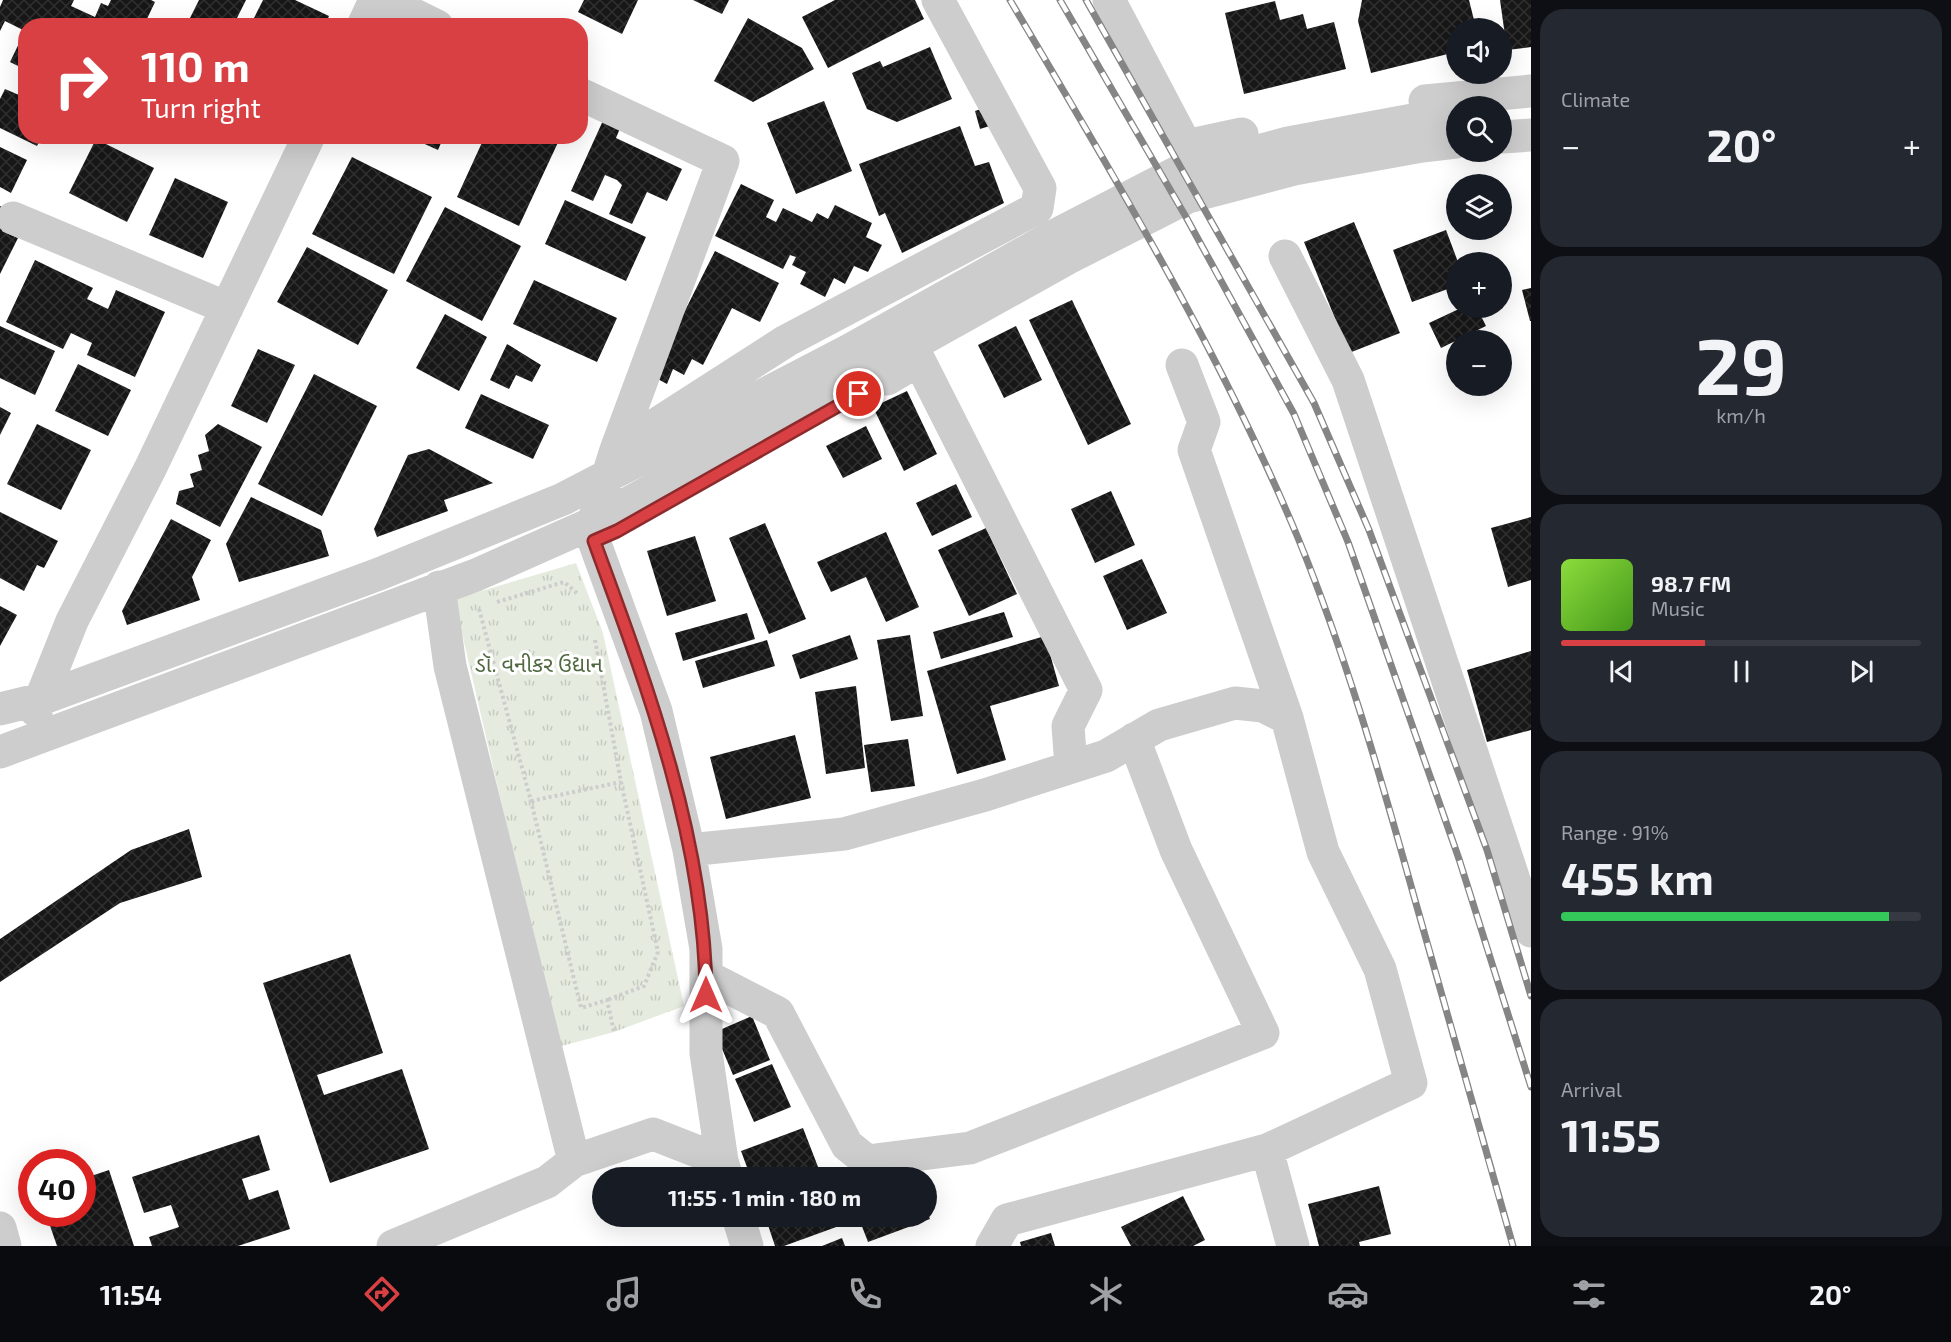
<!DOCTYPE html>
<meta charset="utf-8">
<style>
body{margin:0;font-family:"Exo 2","Noto Sans Gujarati",sans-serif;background:#242831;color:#f1f3f6;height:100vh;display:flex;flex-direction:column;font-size:22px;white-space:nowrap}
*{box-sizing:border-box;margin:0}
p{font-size:20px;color:#9ea1a6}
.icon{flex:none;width:33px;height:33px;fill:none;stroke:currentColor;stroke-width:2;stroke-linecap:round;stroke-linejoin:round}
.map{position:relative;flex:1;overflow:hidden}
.side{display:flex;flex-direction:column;gap:9px;padding:9px;background:#0d0f14;width:420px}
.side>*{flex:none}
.guide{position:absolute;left:18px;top:18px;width:570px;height:126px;border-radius:24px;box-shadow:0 6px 24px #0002;background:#d94043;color:#fff;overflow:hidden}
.tools{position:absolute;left:1446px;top:18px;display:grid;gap:12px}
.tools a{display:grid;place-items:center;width:66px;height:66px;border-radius:50%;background:#171b24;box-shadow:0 6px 24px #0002;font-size:30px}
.speed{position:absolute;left:18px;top:1149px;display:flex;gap:12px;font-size:30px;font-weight:700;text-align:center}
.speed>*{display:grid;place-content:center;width:78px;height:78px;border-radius:50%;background:#171b24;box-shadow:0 6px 24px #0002;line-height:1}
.speed .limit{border:9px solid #d22;background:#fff;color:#111}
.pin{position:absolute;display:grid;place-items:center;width:51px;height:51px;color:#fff;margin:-26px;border:3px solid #fff;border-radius:50%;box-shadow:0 2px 6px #0007}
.me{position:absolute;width:66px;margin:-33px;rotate:0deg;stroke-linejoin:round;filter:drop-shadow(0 0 4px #0008)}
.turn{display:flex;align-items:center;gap:21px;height:126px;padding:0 24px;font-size:27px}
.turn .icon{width:78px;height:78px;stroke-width:2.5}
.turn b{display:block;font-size:42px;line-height:51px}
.big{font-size:45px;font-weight:700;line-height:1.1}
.side .card{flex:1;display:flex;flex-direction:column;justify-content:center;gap:9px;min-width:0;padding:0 21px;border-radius:24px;background:#242831}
.side .dial{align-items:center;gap:0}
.dial b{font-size:78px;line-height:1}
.song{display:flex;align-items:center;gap:18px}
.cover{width:72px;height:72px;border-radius:9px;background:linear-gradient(135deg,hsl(90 70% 55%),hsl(100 70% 35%))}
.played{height:6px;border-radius:3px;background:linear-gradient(90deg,#d94043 40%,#363941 40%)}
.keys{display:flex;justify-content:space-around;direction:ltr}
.heat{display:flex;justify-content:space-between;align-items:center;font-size:33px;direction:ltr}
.charge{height:9px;border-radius:4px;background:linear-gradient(90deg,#34c759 91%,#363941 0)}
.trip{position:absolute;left:592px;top:1167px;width:345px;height:60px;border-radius:30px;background:#171b24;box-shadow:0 6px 24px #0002;font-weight:700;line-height:60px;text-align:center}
.tab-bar{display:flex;height:96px;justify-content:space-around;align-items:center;background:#090b0e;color:#9ea1a6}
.tab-bar .icon{width:42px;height:42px}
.tab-bar .selected{color:#d94043}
.tab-bar b{font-size:27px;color:#f1f3f6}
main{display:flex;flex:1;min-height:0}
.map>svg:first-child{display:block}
.park{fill:url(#park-tufts)}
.building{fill:url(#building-cross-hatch)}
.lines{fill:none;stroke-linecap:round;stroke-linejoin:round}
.path{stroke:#cdcdcd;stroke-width:4;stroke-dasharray:3 3;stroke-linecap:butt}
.minor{stroke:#cdcdcd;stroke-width:33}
.rail-casing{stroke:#858585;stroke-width:7}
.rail{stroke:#fff;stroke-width:4.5;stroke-dasharray:14;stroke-linecap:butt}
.route-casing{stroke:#8d2a2c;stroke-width:15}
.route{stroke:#d94043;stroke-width:10}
.labels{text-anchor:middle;stroke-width:6;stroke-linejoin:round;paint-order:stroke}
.park-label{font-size:22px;fill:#516940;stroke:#fff}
</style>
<main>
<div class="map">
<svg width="1531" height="1246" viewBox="0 0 1531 1246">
<defs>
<pattern id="park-tufts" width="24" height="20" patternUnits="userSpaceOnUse" patternTransform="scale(1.5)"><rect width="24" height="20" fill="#e5ecdf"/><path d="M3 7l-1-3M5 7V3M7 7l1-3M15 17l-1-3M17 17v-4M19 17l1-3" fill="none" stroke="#c5cbc0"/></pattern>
<pattern id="building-cross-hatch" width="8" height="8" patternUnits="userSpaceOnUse" patternTransform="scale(1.5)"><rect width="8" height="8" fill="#171717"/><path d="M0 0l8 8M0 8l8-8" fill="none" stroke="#303030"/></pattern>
</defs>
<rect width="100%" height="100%" fill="#fff"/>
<!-- park -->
<path class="park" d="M576,563l27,70 81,373 -70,26 -56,15 -104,-448z"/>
<!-- building -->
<path class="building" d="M3,0h71l-3,6 24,11 6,-14 7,3 3,-6h40l4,2 -10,21 -5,-3 -3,6h-111v44l-16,-8 15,-31 -20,-10 -5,10v-24z
M199,0h47l-13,26h-47z
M263,0h32l34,16 -4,10h-75z
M584,0h54l-16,34 -44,-22z
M693,0h36l-7,14z
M835,0h80l9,19 -96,49 -26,-51z
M1362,0h107l7,28h-20v24l-85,21 -13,-52z
M1500,0h31v47l-24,3z
M1275,1l5,19 23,-6 4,15 27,-7 12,47 -102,25 -19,-81z
M748,18l54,30 12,21 -61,33 -39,-21z
M930,47l22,52 -55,23 -30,-13 -15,-36 28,-12 3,6z
M5,89l21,9v38h16l-5,10 -37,-18v-29z
M824,101l28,70 -56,23 -29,-71z
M993,105l6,18 -19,6 -5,-18z
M606,114l17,7 -7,17 66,31 -15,32 -20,-9 -15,32 -23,-10 13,-29 -5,-5 -12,-5 -12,26 -22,-10z
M960,126l15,40 14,-4 15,41 -102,50 -17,-40 -6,3 -20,-52z
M407,136h37l-6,14z
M485,136h76l-42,90 -62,-29z
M96,139l58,29 -27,54 -58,-29z
M0,147l27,13 -16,33 -11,-6z
M352,157l80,40 -38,77 -82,-40z
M175,178l53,24 -25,56 -54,-23z
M741,184l33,16 -8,17 10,5 7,-14 29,14 5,-9 11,6 7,-14 37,18 -6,14 16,8 -14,27 -14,-6 -9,18 -11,-6 -9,19 -25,-13 6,-12 -14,-7 4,-8 -6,-2 -7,14 -68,-33z
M565,200l81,37 -20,44 -81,-37z
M0,206l12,6 -10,19 16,7 -18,36z
M445,207l76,39 -39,75 -76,-40z
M1354,222l46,111 -51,20 -45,-111z
M1446,230l12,32 -2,24 -44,16 -19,-52z
M307,247l81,43 -30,55 -81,-43z
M715,251l64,32 -19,39 -28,-14 -29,57 -11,-6 -8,16 -11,-6 -6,15 -15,-8z
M35,260l58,28 -6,11 21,10 8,-19 49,22 -30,65 -48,-22 5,-12 -21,-10 -8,16 -57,-27z
M534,280l83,38 -20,44 -84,-38z
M1531,288v33h-1l-8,-31z
M1072,300l59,124 -43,21 -59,-125z
M1461,308h16l9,18 -45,22 -12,-25z
M445,314l42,23 -28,54 -43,-23z
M0,326l55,25 -20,44 -35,-17z
M1016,326l26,54 -38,18 -26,-53z
M507,344l34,21 -9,17 -16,-7 -7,14 -19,-9z
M258,349l37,16 -28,58 -36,-17z
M78,364l53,26 -23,46 -53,-25z
M314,374l63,32 -55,110 -64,-32z
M907,391l30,63 -33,17 -31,-64z
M481,394l68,31 -16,34 -68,-31z
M0,407l11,6 -11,22z
M37,424l54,26 -30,60 -54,-26z
M218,424l44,23 -42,80 -44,-23 3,-13 15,-4 -4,-13 12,-4 -4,-15 11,-4 -4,-16z
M866,426l16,33 -39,19 -17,-32z
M429,449l64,34 -49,17 4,11 -71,26 -3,-8 34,-74z
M956,484l16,33 -40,19 -16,-33z
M1111,491l24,54 -40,18 -24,-54z
M251,497l70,33 8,26 -90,26 -13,-38z
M0,512l58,29 -14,27 -7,-3 -13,26 -24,-13z
M1531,517v63l-23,7 -17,-59z
M171,519l40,21 -19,37 8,23 -73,25 -5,-14z
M765,523l41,96 -37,15 -40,-96z
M986,528l31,66 -48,22 -31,-66z
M886,532l33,75 -33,15 -20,-45 -35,15 -14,-30z
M695,536l21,65 -49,15 -20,-65z
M1142,559l25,54 -40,17 -24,-54z
M0,606l17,9 -17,31z
M1004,612l9,25 -72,22 -8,-27z
M747,613l8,26 -72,22 -8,-28z
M850,635l8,24 -58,20 -8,-24z
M910,635l13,81 -32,5 -14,-81z
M1045,636l14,50 -69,20 16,54 -49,14 -30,-103z
M767,640l8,26 -72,22 -8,-27z
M1531,651v79l-44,12 -20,-72z
M856,686l9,82 -39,6 -11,-82z
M795,735l16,63 -85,21 -16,-62z
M908,739l7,47 -44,6 -7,-47z
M189,829l13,48 -82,26 -120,79v-43l131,-89z
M350,954l33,99 -66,22 7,20 78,-26 27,80 -99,34 -67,-200z
M752,1016l18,44 -37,15 -18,-43z
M772,1064l19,43 -37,15 -19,-43z
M803,1128l17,44 -14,6h-55l-10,-27z
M259,1135l11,35 -28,9 7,21 29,-10 12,39 -52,17h-86l-3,-9 30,-10 -8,-22 -27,8 -12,-36z
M109,1170l25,76h-77l-11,-32h36v-35z
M1379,1186l12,48 -32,8 1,4h-41l-11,-42z
M1183,1196l22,44 -12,6h-62l-10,-19z
M927,1212l3,7 -62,23 -10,-26h69z
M765,1216h70l4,10 -55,20h-9z
M1051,1233l4,13h-34l-1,-4z
M842,1238l3,8h-23z"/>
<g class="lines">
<!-- path -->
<path class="path" d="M497,602l67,-20 14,12
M479,609l52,192 50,207 26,-8 7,32
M595,640l26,142 37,170 -14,34 -37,14
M531,801l90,-19"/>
<!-- minor -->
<path class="minor" d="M384,0l53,26
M1109,0l77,146 56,-12
M363,26l12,-26
M580,94l143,67 -107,289 -23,73 1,18 62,170 33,139 17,99v104l16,108 5,17
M1425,101l106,-10
M1502,137l29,-2
M13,218l214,90
M1285,256l63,124 183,551
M1182,365l22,57 -10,28 93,268
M887,379l32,-19 167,330 -18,36 3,41
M618,449l168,-108 251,-133 3,-20 -102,-188
M439,587l11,79 124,495
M0,709l41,-10 338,-125 184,-75 285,-148 208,-116 122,-63 110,-29 130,-24 38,-4
M36,711l36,-90 78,-152 159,-333
M0,752l476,-177 117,-52 475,-265 120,-61 106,-28 128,-23 34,-4
M689,850l155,-16 141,-39 121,-39 53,-31 76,-22 28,3 24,12 36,134 57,117 31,114 -144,67 -260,70 -15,26
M706,976l72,37 69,132 20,16 103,-13 293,-115 -87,-183 -42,-111
M1267,1150l26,96
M738,1216l9,30
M0,1228l5,18
M393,1246l154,-64 27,-21 79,-27 69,27"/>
<!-- rail casing -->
<g class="rail-casing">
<path id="rail" d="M1010,0c103,175 210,351 288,538 48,117 83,240 117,362 33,115 65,231 98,346
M1060,0l126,217 108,197 54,128 111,317 72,228
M1086,0l228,403 55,127 118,320 44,146"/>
</g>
<!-- rail -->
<use href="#rail" class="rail"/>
</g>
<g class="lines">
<!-- route casing -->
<g class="route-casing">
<path id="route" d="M706,995c-1,-155 -59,-310 -112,-454l23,-10 242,-137"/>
</g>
<!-- route -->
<use href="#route" class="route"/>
</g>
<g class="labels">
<!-- park labels -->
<g class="park-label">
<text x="539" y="672">ડૉ. વનીકર ઉદ્યાન</text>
</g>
</g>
</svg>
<div class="tools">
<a><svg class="icon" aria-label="sound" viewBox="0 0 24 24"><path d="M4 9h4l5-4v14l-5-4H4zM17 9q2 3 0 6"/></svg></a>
<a><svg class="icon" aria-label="search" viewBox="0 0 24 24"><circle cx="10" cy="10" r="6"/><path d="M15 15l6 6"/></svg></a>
<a><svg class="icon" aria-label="layers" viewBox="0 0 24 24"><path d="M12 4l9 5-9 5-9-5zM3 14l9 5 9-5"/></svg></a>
<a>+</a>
<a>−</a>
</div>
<div class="speed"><div class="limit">40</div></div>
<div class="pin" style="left:859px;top:394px;background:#d93025"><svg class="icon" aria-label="arrive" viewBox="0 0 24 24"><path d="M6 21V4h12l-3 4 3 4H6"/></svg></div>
<svg class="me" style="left:706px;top:995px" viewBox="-20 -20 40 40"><path d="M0-17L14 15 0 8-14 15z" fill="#d94043" stroke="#fff" stroke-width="4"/></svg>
<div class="trip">11:55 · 1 min · 180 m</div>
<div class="guide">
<div class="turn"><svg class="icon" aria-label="right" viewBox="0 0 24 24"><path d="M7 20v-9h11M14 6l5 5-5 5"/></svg><div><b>110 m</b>Turn right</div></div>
</div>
</div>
<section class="side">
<div class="card"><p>Climate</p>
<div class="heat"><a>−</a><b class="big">20°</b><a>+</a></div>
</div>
<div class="card dial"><b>29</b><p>km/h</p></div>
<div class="card">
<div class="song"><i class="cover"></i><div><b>98.7 FM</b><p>Music</p></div></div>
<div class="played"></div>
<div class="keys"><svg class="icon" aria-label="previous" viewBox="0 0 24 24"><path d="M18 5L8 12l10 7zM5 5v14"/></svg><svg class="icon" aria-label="pause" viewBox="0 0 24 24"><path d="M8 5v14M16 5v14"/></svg><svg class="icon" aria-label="next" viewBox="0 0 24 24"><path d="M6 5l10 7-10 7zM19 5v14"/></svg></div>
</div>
<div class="card"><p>Range · 91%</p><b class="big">455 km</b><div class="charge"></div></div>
<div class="card"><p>Arrival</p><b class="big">11:55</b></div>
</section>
</main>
<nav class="tab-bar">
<b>11:54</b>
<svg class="icon selected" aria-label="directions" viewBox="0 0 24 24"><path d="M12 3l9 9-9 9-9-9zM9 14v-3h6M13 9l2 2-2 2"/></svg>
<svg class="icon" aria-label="music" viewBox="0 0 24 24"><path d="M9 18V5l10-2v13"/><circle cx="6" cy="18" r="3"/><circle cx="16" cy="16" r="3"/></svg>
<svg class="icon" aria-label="phone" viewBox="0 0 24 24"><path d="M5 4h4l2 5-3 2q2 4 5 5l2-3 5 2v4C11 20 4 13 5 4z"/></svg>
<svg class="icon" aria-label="climate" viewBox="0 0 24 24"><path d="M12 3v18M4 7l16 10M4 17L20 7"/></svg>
<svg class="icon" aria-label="car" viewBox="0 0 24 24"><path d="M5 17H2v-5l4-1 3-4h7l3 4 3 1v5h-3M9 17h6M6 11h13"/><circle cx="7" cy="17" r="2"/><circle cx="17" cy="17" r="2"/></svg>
<svg class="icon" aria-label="filters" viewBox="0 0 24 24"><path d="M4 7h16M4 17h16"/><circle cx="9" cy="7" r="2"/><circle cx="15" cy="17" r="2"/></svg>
<b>20°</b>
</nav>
